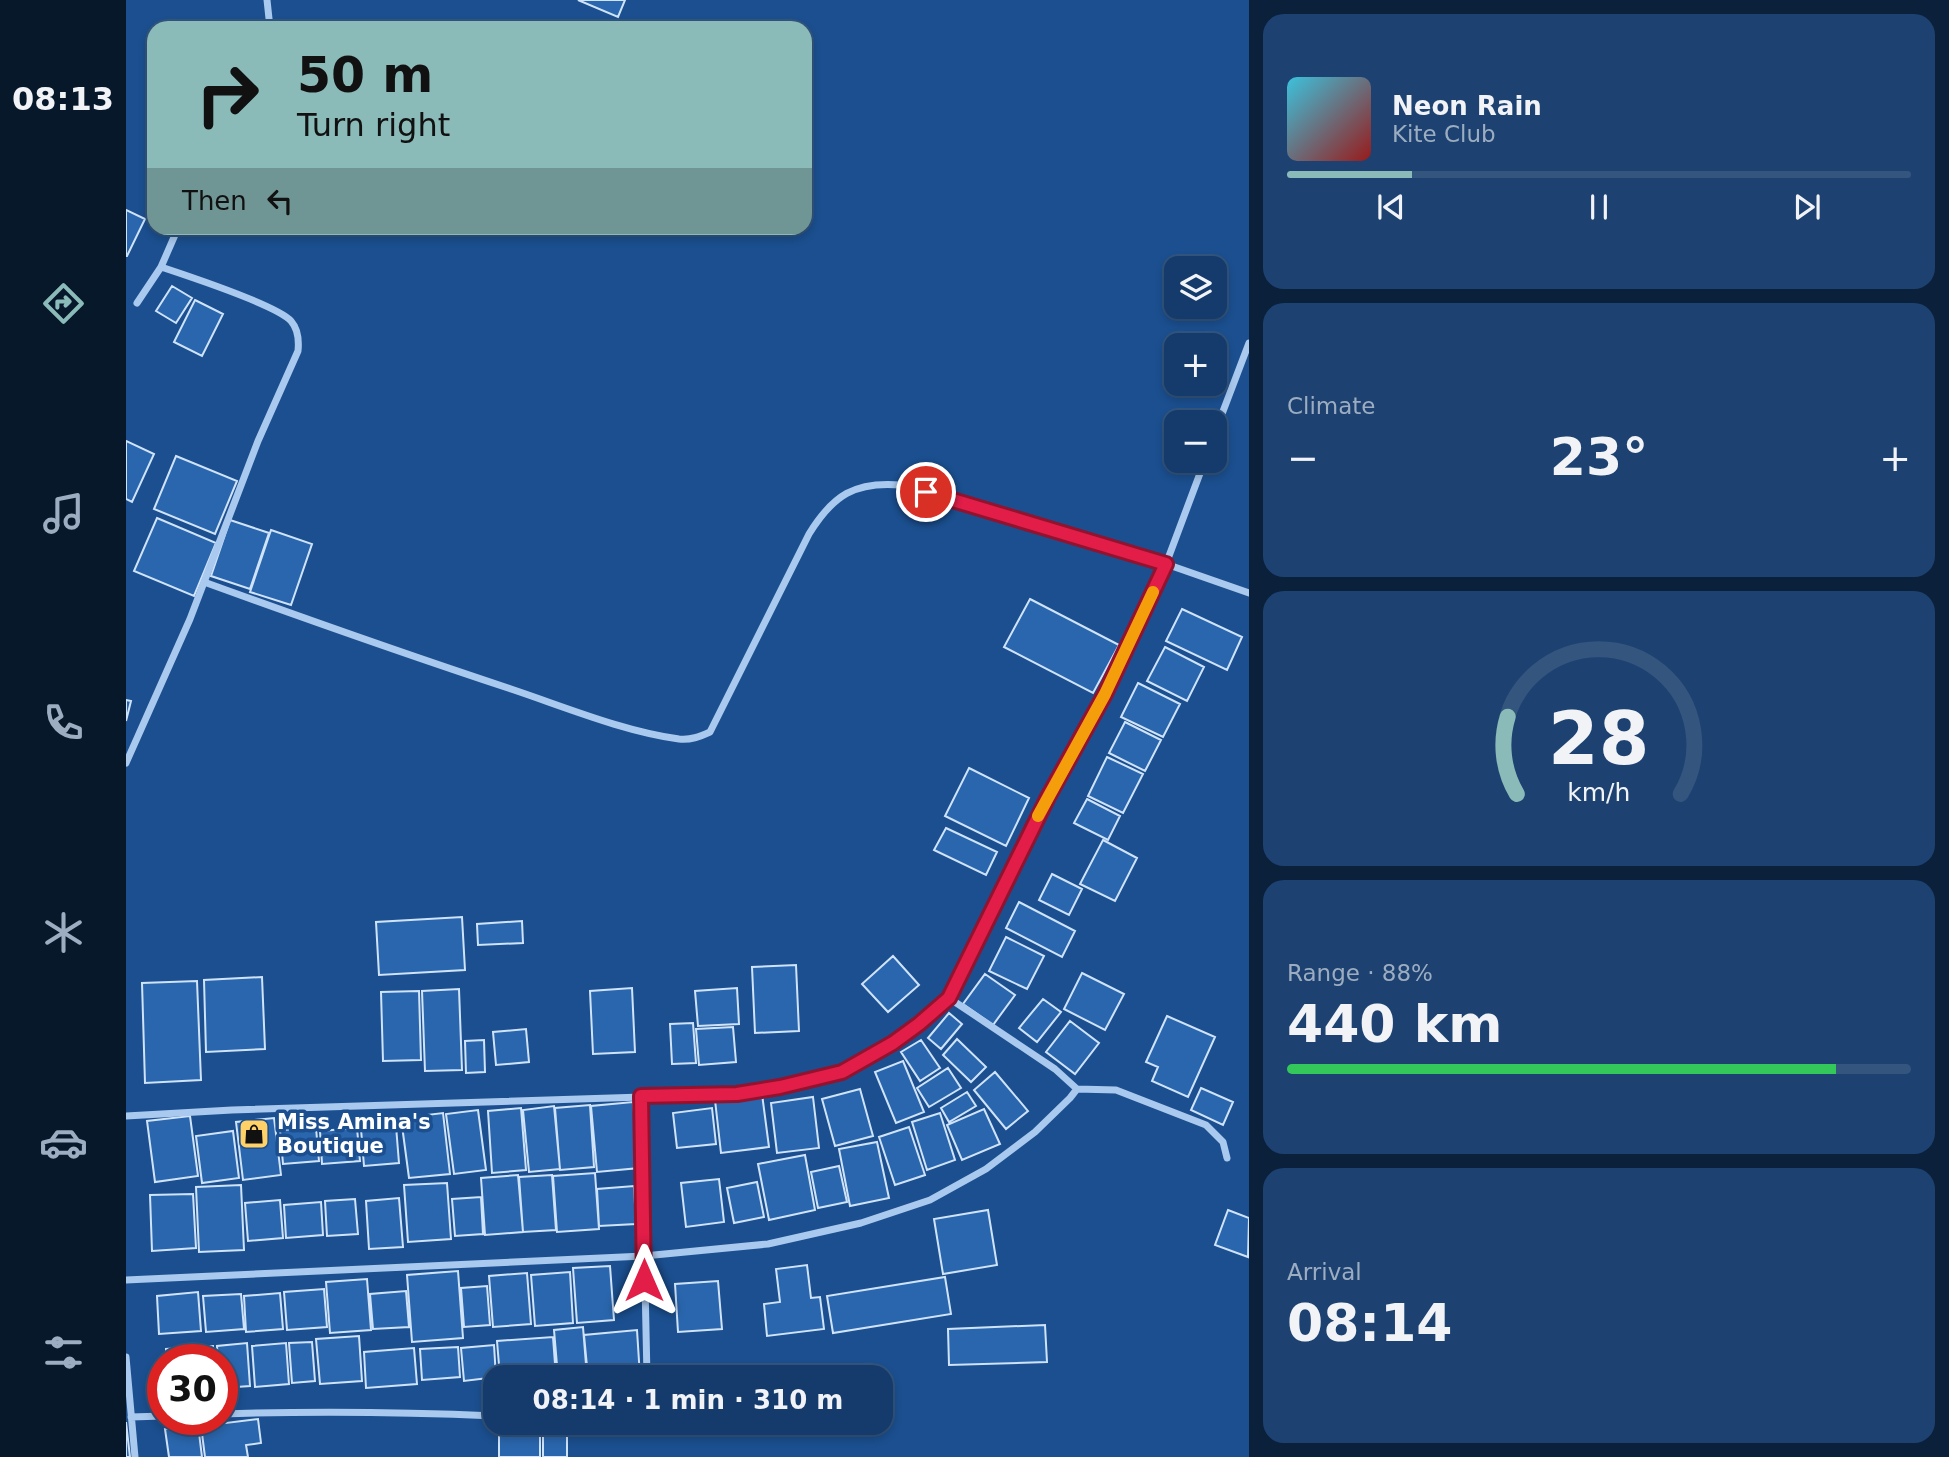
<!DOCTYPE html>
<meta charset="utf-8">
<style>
body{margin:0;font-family:"DejaVu Sans",sans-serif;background:#1d4271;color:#f1f3f6;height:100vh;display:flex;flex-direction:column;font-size:26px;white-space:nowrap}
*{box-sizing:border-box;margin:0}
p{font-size:23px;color:#9dadc1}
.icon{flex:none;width:38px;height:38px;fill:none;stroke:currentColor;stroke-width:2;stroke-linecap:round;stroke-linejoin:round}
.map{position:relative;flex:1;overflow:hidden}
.side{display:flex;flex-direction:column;gap:14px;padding:14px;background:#0b203b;width:700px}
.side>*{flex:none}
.hud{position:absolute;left:21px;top:21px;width:665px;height:214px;border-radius:21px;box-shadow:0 4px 10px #0003,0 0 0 2px #33557e;background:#8bbbb9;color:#111;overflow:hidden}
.controls{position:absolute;left:1038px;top:256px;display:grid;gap:14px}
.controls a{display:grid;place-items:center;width:63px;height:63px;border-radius:14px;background:#143b6b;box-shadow:0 4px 10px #0003,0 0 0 2px #33557e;font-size:35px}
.speed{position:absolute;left:21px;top:1344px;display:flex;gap:14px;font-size:35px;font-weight:700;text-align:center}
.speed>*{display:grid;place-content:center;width:91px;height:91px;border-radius:50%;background:#143b6b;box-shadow:0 4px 10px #0003,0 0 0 2px #33557e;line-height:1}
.speed .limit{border:10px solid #d22;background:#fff;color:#111}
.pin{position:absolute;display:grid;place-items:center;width:60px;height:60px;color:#fff;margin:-30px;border:4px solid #fff;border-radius:50%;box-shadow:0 2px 7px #0007}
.me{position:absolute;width:77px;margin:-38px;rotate:0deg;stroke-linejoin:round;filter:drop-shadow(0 0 5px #0008)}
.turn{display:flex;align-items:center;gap:24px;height:147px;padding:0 35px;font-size:32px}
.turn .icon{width:91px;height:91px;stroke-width:2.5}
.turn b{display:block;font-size:49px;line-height:60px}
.then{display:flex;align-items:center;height:66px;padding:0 35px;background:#0003;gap:14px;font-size:26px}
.big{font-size:52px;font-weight:700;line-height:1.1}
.side .card{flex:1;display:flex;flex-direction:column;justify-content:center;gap:10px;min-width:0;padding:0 24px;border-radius:21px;background:#1d4271}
.side .dial{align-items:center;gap:0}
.dial svg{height:182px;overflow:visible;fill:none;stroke:#33557e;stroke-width:7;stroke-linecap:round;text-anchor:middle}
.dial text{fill:#f1f3f6;stroke:none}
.song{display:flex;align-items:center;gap:21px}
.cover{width:84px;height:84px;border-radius:10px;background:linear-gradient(135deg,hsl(190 70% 55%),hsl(0 70% 35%))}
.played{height:7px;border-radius:4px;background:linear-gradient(90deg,#8bbbb9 20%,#33557e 20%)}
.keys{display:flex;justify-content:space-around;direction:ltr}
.heat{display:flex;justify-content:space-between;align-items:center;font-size:38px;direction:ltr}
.charge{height:10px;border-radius:5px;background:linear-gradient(90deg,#34c759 88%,#33557e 0)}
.trip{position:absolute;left:357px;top:1365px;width:410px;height:70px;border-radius:21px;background:#143b6b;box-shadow:0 4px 10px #0003,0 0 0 2px #33557e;font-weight:700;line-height:70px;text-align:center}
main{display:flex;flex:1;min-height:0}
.menu{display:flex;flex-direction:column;width:126px;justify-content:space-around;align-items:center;background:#08182b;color:#9dadc1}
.menu .icon{width:49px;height:49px}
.menu .active{color:#8bbbb9}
.menu b{font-size:32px;color:#f1f3f6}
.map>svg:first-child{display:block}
.building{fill:#2a66ad;stroke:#cfe3fa;stroke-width:2}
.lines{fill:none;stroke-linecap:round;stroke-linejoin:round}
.street{stroke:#a9c9ee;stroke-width:7}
.route-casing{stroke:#92132f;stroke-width:18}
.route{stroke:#e11d48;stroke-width:12}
.slow{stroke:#f59e0b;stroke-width:12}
.labels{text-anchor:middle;stroke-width:7;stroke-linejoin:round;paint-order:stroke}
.poi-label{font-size:21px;font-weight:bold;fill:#fff;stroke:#1b4f8f;text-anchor:start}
</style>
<main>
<nav class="menu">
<b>08:13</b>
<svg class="icon active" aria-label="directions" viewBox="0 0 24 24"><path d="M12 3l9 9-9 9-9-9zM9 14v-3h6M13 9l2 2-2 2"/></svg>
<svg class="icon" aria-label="music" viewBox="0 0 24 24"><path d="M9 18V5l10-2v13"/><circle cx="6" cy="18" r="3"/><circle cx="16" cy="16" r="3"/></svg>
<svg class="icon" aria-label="phone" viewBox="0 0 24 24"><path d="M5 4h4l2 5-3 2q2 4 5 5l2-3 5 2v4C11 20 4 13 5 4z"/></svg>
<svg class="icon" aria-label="climate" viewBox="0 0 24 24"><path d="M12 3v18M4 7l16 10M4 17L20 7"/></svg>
<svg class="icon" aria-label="car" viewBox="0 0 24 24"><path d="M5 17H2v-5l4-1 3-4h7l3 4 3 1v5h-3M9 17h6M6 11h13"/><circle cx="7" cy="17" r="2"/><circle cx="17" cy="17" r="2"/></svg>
<svg class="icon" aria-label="filters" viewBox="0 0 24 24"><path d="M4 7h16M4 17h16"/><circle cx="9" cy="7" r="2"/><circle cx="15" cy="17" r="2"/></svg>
</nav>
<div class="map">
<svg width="1123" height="1457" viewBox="0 0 1123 1457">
<rect width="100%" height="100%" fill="#1b4f8f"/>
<!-- building -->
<path class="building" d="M452,0h47l-7,17z
M0,210l19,9 -18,37h-1z
M46,286l20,12 -16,25 -20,-12z
M69,300l28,14 -21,42 -28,-14z
M0,441l28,13 -22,48 -6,-3z
M50,456l61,25 -22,53 -61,-25z
M31,518l59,25 -22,53 -60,-25z
M104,520l39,13 -19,56 -39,-13z
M145,530l41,14 -21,61 -41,-13z
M904,599l89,46 -26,48 -89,-46z
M1056,609l60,28 -15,33 -61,-29z
M1039,647l39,20 -17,34 -40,-20z
M1012,683l42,21 -17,33 -42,-20z
M0,700l5,1 -5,20z
M999,722l36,18 -16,31 -36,-18z
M981,757l36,17 -20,39 -35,-17z
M843,768l60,30 -23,48 -61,-30z
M961,799l33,17 -12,24 -34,-17z
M820,828l51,24 -11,23 -52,-25z
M977,840l34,18 -22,43 -35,-17z
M926,874l30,15 -13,26 -30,-15z
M893,902l56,29 -13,26 -56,-29z
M336,917l3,53 -86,5 -3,-53z
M396,921l1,22 -45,2 -1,-21z
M880,937l38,19 -17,33 -38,-18z
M767,956l26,29 -31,27 -26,-28z
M670,965l3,66 -44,2 -3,-66z
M956,973l42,21 -19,36 -41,-21z
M859,974l30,21 -22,30 -30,-21z
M136,977l3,72 -59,3 -2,-72z
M71,981l4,99 -56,3 -3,-100z
M506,988l3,64 -42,2 -3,-63z
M611,988l2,36 -41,2 -3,-35z
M333,989l3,81 -37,1 -3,-80z
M293,991l2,69 -38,1 -2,-69z
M917,999l18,13 -24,30 -18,-14z
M823,1013l13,11 -21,25 -13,-11z
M1041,1016l48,21 -27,60 -36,-16 6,-14 -12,-5z
M944,1021l29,22 -24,31 -29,-22z
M567,1023l3,40 -24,1 -2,-40z
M607,1027l3,35 -37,3 -3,-36z
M400,1029l3,33 -33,3 -3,-33z
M831,1039l29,28 -15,15 -28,-27z
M358,1040l1,32 -19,1 -1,-32z
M795,1040l19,28 -20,13 -19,-29z
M777,1061l21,51 -28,11 -21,-51z
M822,1068l13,20 -32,19 -12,-19z
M869,1072l33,39 -22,18 -32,-39z
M1075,1088l32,14 -10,23 -32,-15z
M734,1089l13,47 -38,10 -13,-47z
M841,1092l9,14 -27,16 -8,-14z
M636,1094l7,53 -48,6 -6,-53z
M687,1097l6,51 -42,5 -6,-50z
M507,1102l6,66 -42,4 -6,-66z
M464,1105l4,62 -34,3 -5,-62z
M428,1106l6,63 -31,3 -6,-62z
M395,1108l5,62 -34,3 -4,-62z
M586,1108l4,36 -39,4 -4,-35z
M858,1109l16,35 -38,16 -15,-35z
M352,1110l8,60 -32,4 -8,-60z
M317,1113l7,61 -41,4 -8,-60z
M814,1113l15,47 -28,10 -15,-48z
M64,1116l8,60 -43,6 -8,-61z
M148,1118l7,57 -38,5 -7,-58z
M270,1126l3,37 -35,3 -3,-37z
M783,1127l16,48 -30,10 -16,-48z
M190,1128l3,33 -36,3 -3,-34z
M231,1128l3,33 -38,3 -2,-33z
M107,1131l6,47 -37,5 -6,-47z
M751,1142l12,56 -39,8 -11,-57z
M679,1155l10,55 -46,10 -11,-56z
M713,1166l8,36 -29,6 -7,-36z
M469,1173l4,56 -42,3 -4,-56z
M392,1175l5,57 -38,3 -4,-57z
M426,1175l4,55 -33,2 -4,-55z
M593,1179l5,43 -38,5 -5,-44z
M631,1182l7,35 -30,6 -7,-35z
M321,1183l4,56 -43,3 -4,-57z
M115,1185l3,65 -45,2 -3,-65z
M508,1186l2,38 -37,2 -2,-37z
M67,1194l3,54 -44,3 -2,-56z
M355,1197l2,37 -28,2 -3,-37z
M273,1198l4,49 -34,2 -3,-48z
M229,1199l3,35 -31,2 -2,-35z
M154,1200l3,38 -35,3 -3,-38z
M195,1202l2,33 -37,3 -2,-33z
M862,1210l9,55 -54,9 -9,-55z
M1102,1210l21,8 -1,39 -33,-12z
M681,1265l4,33 9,-1 4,32 -57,7 -3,-32 16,-2 -4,-33z
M484,1266l4,54 -37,3 -4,-55z
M332,1271l5,67 -51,4 -5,-67z
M444,1272l3,51 -38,3 -4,-51z
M401,1273l4,51 -38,3 -4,-51z
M819,1277l6,37 -118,19 -6,-37z
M241,1279l4,51 -41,3 -4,-51z
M592,1281l4,48 -44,3 -3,-48z
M361,1286l3,39 -26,2 -3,-39z
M198,1289l3,38 -40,3 -3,-38z
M280,1291l3,36 -36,2 -3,-35z
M72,1292l3,39 -42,3 -2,-38z
M154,1293l3,36 -37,3 -2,-36z
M115,1294l3,35 -38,3 -3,-36z
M919,1325l2,37 -98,3 -1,-36z
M457,1327l4,50h-29l-4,-47z
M511,1330l3,47h-52l-4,-42z
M233,1336l3,45 -42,3 -4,-45z
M427,1337l3,40h-56l-3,-36z
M186,1342l3,39 -23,2 -3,-40z
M121,1343l3,43 -28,2v-28h-4l-1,-14z
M160,1343l3,41 -34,3 -3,-41z
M368,1345l2,32 -32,4 -3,-33z
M87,1346l1,14h-48v-11z
M332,1347l2,30 -38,3 -2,-31z
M288,1348l3,36 -51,4 -2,-36z
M132,1419l3,24 -15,2 2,12h-43l-4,-31z
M0,1422l4,35h-4z
M373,1424h41v33h-41z
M72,1425l4,32h-33l-4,-28z
M417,1425h24v32h-24z"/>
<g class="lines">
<!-- street -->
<path class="street" d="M141,0l3,28
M11,303l24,-36 17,-39
M1088,435l35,-92
M78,582c102,37 204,73 307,107 54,18 111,42 168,50 12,1 20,-2 31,-7l99,-198c24,-39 46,-53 92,-49l265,79 83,29
M0,763l64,-144 68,-178 40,-90c1,-10 0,-22 -7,-30 -14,-16 -106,-46 -130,-54
M951,1089l39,1 90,35 17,17 4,16
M515,1095l6,282
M0,1116l106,-6 505,-16 43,-7 62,-15 51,-29 26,-19 30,-26 99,-201 57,-103 61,-130 39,-104
M0,1280l518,-24 124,-12 93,-21 69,-23 56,-31 49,-37 35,-34 7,-9 -22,-20 -106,-71
M0,1357l9,100
M96,1414c92,-3 182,-2 273,2
M5,1417l32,-1"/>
</g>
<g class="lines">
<!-- route casing -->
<g class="route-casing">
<path id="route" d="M518,1280l-3,-184 96,-2 43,-7 62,-15 51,-29 26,-19 30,-26 99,-201 57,-103 61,-130 -240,-72"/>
</g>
<!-- route -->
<use href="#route" class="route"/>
<!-- slow -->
<path class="slow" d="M912,816l67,-122 48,-102"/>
</g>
<!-- icons -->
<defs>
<g id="shop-square" transform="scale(1.575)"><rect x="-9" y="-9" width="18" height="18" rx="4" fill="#ffd166" stroke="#1b4f8f"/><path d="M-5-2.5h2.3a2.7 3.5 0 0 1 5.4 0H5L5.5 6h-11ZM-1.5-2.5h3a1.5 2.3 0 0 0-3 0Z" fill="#111"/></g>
</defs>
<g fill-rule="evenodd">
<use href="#shop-square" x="128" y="1134"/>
</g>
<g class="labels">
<!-- poi labels -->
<g class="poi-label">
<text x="151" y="1129">Miss Amina's<tspan x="151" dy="24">Boutique</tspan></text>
</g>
</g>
</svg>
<div class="controls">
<a><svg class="icon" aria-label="layers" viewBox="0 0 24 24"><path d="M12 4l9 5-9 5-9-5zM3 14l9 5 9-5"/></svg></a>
<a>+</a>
<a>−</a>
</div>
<div class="speed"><div class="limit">30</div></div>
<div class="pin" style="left:800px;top:492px;background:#d93025"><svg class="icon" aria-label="arrive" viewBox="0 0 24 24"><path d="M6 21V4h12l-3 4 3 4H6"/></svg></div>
<svg class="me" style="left:518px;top:1280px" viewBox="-20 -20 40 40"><path d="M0-17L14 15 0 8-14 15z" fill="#e11d48" stroke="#fff" stroke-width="4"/></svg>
<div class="trip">08:14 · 1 min · 310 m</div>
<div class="hud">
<div class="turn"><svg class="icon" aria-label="right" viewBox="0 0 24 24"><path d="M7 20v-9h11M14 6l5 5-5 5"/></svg><div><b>50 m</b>Turn right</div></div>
<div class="then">Then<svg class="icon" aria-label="left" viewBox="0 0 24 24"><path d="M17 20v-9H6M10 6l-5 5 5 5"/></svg></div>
</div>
</div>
<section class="side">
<div class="card">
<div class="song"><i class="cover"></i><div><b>Neon Rain</b><p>Kite Club</p></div></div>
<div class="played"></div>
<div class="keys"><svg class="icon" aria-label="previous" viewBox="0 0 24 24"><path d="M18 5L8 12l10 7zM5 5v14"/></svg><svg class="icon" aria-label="pause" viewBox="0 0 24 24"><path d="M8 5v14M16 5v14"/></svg><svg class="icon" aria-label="next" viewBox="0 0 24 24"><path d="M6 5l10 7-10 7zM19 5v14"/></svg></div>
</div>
<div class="card"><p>Climate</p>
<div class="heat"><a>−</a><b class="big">23°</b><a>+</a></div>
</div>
<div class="card dial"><svg viewBox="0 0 100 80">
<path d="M14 69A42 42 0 1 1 86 69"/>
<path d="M14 69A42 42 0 0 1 10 35" stroke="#8bbbb9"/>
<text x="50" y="56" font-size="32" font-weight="700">28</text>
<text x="50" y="72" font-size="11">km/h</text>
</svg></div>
<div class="card"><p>Range · 88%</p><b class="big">440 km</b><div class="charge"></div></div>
<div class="card"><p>Arrival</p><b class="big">08:14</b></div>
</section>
</main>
